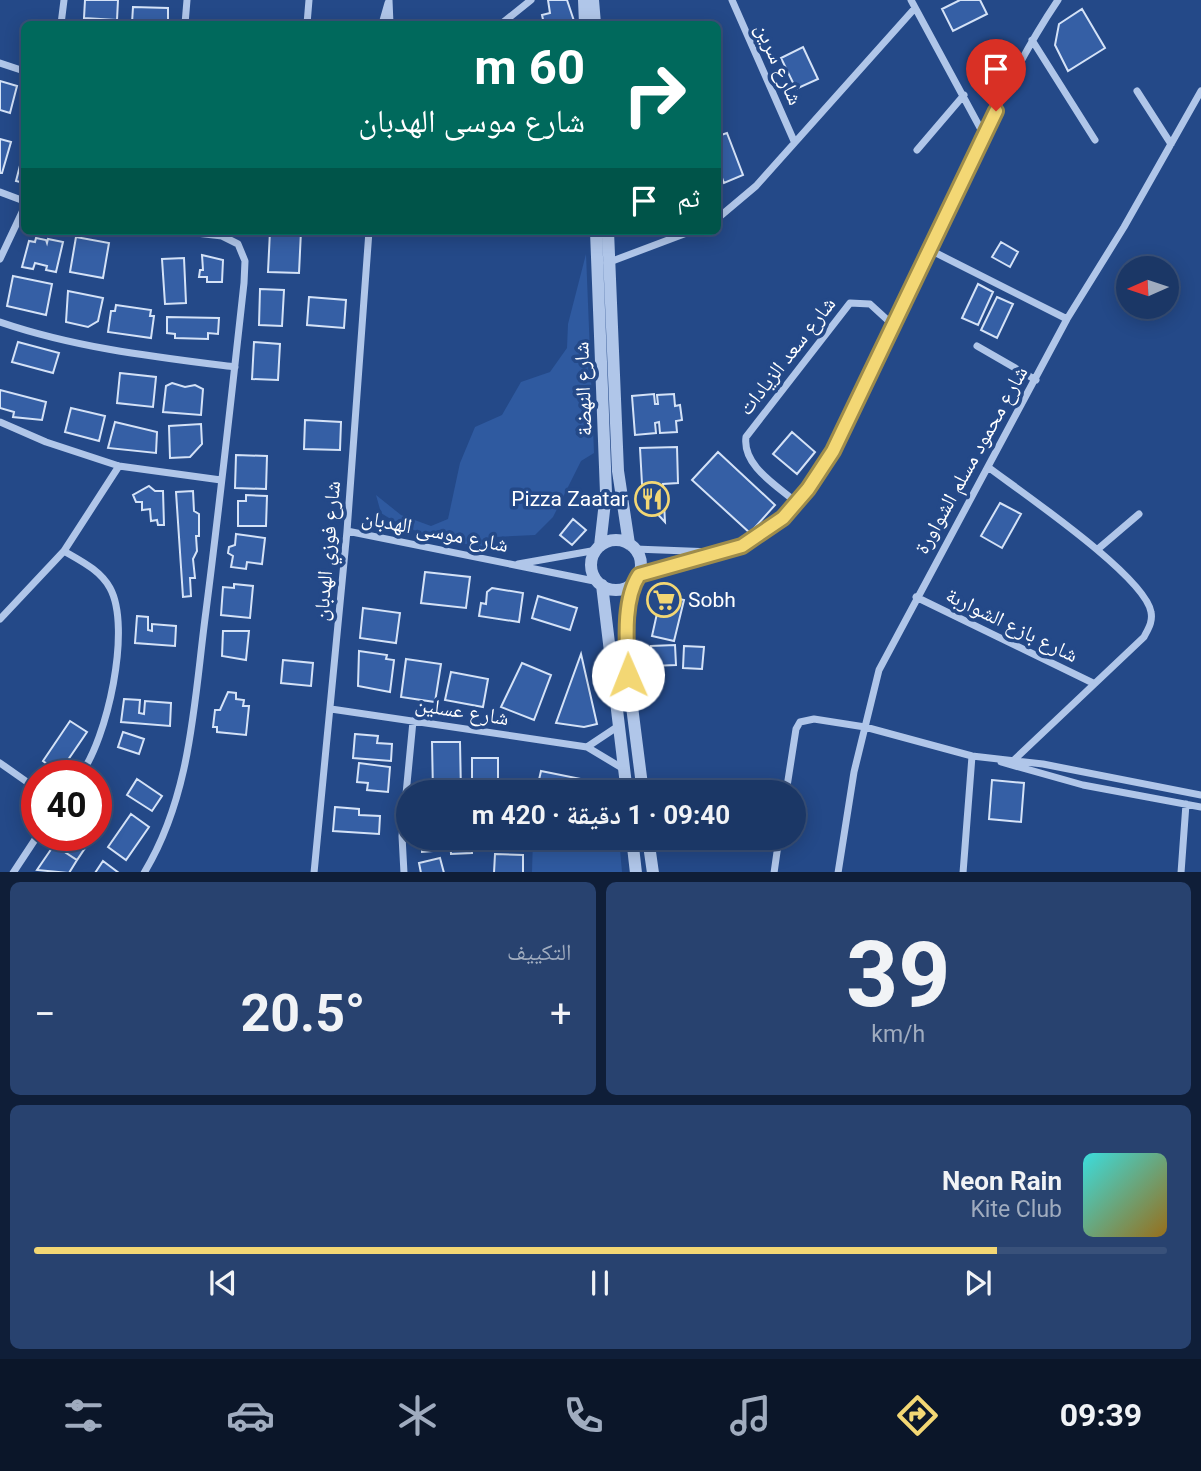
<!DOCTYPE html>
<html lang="ar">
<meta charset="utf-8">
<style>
body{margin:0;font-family:Roboto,"Noto Naskh Arabic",sans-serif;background:#28426f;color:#f1f3f6;direction:rtl;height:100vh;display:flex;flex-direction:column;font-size:26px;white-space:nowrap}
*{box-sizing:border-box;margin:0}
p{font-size:23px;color:#a0acbf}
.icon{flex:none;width:38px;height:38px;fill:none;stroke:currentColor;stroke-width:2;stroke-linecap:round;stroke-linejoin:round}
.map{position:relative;height:872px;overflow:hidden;direction:ltr}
.sheet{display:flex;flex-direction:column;gap:10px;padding:10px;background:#0f1e38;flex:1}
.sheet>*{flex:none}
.hud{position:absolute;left:21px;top:21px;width:700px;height:214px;border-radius:10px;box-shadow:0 4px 18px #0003,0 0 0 2px #39517a;direction:rtl;background:#00695c;color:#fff;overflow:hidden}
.needle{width:46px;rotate:267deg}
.fabs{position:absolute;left:1116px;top:256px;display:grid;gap:14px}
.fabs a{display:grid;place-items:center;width:63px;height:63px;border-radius:50%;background:#1b3766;box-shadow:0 4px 18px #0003,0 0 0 2px #39517a;font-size:35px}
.speed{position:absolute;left:21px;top:760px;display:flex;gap:14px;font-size:35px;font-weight:700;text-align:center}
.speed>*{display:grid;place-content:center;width:91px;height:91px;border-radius:50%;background:#1b3766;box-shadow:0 4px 18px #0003,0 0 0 2px #39517a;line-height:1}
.speed .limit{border:10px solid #d22;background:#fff;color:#111}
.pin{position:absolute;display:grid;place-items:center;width:60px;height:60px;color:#fff;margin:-72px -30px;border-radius:50% 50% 50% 0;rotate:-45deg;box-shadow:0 0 7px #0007}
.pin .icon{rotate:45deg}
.me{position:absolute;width:77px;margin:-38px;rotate:359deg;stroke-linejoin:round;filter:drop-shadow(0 0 5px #0008)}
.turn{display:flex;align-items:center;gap:24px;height:147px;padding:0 21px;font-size:32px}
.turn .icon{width:91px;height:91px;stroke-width:2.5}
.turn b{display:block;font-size:49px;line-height:60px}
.then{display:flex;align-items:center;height:66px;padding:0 21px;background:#0003;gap:14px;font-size:26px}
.big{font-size:52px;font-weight:700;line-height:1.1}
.sheet .card{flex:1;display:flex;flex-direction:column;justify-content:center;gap:10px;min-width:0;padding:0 24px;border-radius:10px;background:#28426f}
.sheet .dial{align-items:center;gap:0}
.dial b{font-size:91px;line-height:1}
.song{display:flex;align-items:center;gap:21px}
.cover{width:84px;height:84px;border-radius:10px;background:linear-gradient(135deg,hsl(180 70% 55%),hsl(40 70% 35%))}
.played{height:7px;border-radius:4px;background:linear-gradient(90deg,#f3d774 85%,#39517a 85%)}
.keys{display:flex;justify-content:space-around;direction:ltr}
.heat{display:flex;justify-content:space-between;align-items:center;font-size:38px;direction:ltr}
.sheet .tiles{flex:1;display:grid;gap:10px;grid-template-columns:1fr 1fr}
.card:last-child{grid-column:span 2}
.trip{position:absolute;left:396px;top:780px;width:410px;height:70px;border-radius:35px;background:#1b3766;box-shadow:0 4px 18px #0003,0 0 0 2px #39517a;font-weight:700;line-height:70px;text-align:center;direction:rtl}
.dock{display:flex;height:112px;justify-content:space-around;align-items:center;background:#0b1629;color:#a0acbf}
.dock .icon{width:49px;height:49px}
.dock .selected{color:#f3d774}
.dock b{font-size:32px;color:#f1f3f6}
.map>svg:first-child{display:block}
.green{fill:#2f5aa0}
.building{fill:#355fa5;stroke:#d4e2f7;stroke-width:2}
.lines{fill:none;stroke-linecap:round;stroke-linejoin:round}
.minor{stroke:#b0c6e9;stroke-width:7}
.tertiary{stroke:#b0c6e9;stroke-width:12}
.route-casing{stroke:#9e8c4b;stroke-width:18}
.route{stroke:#f3d774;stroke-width:12}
.labels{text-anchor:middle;stroke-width:7;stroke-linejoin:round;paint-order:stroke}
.street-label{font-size:21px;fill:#fff;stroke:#244988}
.poi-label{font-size:21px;fill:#fff;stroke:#244988;text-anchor:end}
</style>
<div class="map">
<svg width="1201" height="873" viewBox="0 0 1201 873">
<rect width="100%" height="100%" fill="#244988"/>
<!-- green -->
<path class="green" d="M586,254l8,199 -13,8 -28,56 -18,18 -41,2 -1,10c-40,-3 -78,-12 -112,-34l-5,-18 25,20 30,11 17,-7 12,-56 15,-36 27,-12 19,-33 29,-10 17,-24 1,-24z
M533,838h86l3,34h-90z"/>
<!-- building -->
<path class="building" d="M85,0h33l-1,20 -33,-2z
M548,0h19l8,24h-31l-2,-9 8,-2z
M960,0h20l7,14 -34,17 -11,-22z
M133,7l35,1v16l-36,-1z
M1082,9l23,39 -37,23 -13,-26 4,-21z
M803,47l15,32 -22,10 -15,-31z
M0,81l17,5 -7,27 -10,-3z
M727,133l16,42 -19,8 -6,-16v-31z
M0,139l11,3 -9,31h-2z
M24,150v33l-8,-2z
M270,231h31l-2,42 -31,-1z
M76,237l33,6 -6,35 -33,-6z
M36,238l10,2 1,3 1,-4 15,3 -7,30 -10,-2 1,-4 -12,-3 -2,6 -11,-2 7,-26 6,1z
M1001,242l17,10 -8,15 -18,-10z
M202,255l21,5 -1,22h-15v-5h-8l1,-7h3z
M184,258l2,45 -21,1 -3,-45z
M13,276l39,8 -6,31 -39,-9z
M978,284l15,8 -15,33 -16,-7z
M260,289l24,1 -2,36 -23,-1z
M68,291l35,7 -5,23 -10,6 -22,-5z
M309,297l37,3 -2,28 -37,-3z
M997,297l16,7 -16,34 -16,-8z
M116,305l35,5 -1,6h4l-3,22 -43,-6 3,-21h4z
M167,317l52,1 -1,16 -10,-1v6l-33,-1v-4l-8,-1z
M18,342l41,11 -6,20 -41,-11z
M254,342l26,2 -2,36 -26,-1z
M120,373l36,4 -3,30 -36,-4z
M172,383l13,4 10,-2 8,4 -2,26 -38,-3 3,-26z
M0,390l46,12 -4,18 -29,-3 1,-5 -14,-4z
M654,394l1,10h3l-1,-9 17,-1 1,12 5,-1 2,15 -6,1 1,11 -17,1 -1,-11 -4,1 1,10 -21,2 -3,-39z
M71,408l34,8 -6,25 -34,-9z
M305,420l36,2 -1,28 -36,-1z
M115,422l42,10 -1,21 -48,-5z
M201,424l1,20 -12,13 -20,1 -1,-32z
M792,432l23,20 -18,22 -24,-20z
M677,447l1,36 -15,1 2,38 -15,-16 -8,-22 -2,-36z
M718,452l57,53 -25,28 -58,-53z
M236,455l31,1 -1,33 -31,-1z
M149,486l6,5h8l1,34h-6l-1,-5 -6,1 -1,-12 -8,1v-8h-6l-3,-7z
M193,491l1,20 5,3v22h-3l1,15 -4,8 2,19h-5l1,18 -8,1 -7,-105z
M246,495l21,1 -1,30h-28v-25h8z
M1000,503l21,11 -19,34 -21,-12z
M573,519l13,11 -14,15 -12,-10z
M236,534l29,4 -3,26 -15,-2 -1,7 -15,-2 2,-11 -5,-3 1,-6 6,-2z
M425,572l45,5 -4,31 -45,-5z
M234,584l19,2 -3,32 -29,-3 2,-28 11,1z
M492,588l31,5 -4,29 -40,-6 2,-13 5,1 1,-12z
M670,591l5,7 9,2 -10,41 -22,-5 6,-27 -5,-1 4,-15 8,1z
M538,596l39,12 -7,22 -38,-12z
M363,608l37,5 -4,30 -36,-5z
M137,616l11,1v13l4,1v-7l24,2 -1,20 -40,-3z
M223,631h26l-3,29 -24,-4z
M675,645l1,20 -24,1 -1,-20z
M684,646l20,1 -2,22 -19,-1z
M359,651l28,4 -1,4 8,1 -4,32 -32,-6z
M581,654l16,70 -13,3 -28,-4z
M406,659l35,5 -6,38 -34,-5z
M283,660l30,3 -2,23 -30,-3z
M522,663l29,12 -17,45 -33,-13z
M451,672l37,7 -5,28 -38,-7z
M228,692l8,1v6l8,1 -1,6h6l-3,29 -29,-3v-5h-4l2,-17h5z
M124,699l16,1 -1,13 5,1 1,-13 26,2 -1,23 -49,-4z
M70,721l17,11 -28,41 -16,-12z
M123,732l21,7 -5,15 -21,-7z
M355,734l23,2 -1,7 15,1 -1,17 -38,-3z
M432,742h28l1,51h-28z
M472,758h26v35h-26z
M359,763l31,4 -2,25 -21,-2 1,-7 -11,-1z
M541,771l45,9v3l13,3 -1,7h-62z
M137,779l25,17 -10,15 -25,-16z
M992,780l32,3 -3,39 -32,-3z
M335,807l24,2v6l21,1 -1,18 -46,-3z
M131,814l18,13 -23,33 -18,-13z
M60,835l25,13 -8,12 -23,-15z
M422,838h17v4l-8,1 1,8 -10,1z
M450,838h21l1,15 -21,1z
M54,845l23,15 -8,13 -32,-3z
M495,854l28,1v18h-29z
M440,858l4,15h-23l-2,-10z
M103,861l16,12h-24z"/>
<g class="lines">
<!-- minor -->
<path class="minor" d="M389,0l1,24
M732,0l62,141
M911,0l73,135
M61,24l3,-24
M185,24l2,-24
M307,24l2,-24
M382,24l6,-21
M501,24l30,-24
M1032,40l63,100
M0,63l24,8
M1137,91l34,53
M917,150l47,-55
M0,192l24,9
M718,218l38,-32 159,-178
M930,250l137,69
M0,259l24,-51
M607,263l85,-32
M0,322c76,26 155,35 235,45
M977,346l59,34
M0,422l46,20 73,24 102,14
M988,467c33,25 157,109 163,145 2,10 -3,17 -7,25l-130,123
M797,503c-19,-17 -55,-37 -51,-66l104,-134 20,1 24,22
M347,531l252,51
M635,549l78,3
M1098,549l41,-35
M64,551c17,10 36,19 46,37 22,40 -3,152 -30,187
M518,564l79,-14
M639,575c43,-12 92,-19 130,-45 56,-39 85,-118 113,-178 30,-64 60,-128 90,-193 26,-54 52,-109 86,-159
M916,597l177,86
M0,619l64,-68 55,-85
M331,709l256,38 35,21
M587,747l33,-22
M1001,762l82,23 118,22
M0,763l37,26
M786,793l10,-64 4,-7 14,-3 51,8 107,29 71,8 158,31
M13,873l25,-38
M144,873c48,-79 50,-173 62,-262 14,-109 26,-219 38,-328l1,-22 -7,-17 -16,-8 -43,-5
M314,873l33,-342 22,-300
M404,873l-2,-37 11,-115
M774,873l5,-35
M838,873l16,-101 25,-102 188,-351 57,-92 77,-136
M963,873l9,-117
M1181,873l5,-69"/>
<!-- tertiary -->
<path class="tertiary" d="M584,0l1,24
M593,0l2,24
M596,231l10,262 -6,53
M608,231l10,240 11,73
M591 565a25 25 0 1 1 50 0a25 25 0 1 1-50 0Z
M633,583l-6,56 1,36 15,118
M602,585l25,208
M632,838l4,35
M648,838l5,35"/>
</g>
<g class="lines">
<!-- route casing -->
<g class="route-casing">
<path id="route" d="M628,675c-1,-29 -6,-74 11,-100l103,-29 41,-28 25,-29 25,-38 163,-340"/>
</g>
<!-- route -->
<use href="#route" class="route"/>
</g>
<!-- icons -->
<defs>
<g id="restaurant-ring" transform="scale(1.75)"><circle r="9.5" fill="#244988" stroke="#f3d774" stroke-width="1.5"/><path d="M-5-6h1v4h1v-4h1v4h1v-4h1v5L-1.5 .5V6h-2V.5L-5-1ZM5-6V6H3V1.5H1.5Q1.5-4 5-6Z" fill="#f3d774"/></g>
<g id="supermarket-ring" transform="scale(1.75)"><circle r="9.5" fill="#244988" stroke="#f3d774" stroke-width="1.5"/><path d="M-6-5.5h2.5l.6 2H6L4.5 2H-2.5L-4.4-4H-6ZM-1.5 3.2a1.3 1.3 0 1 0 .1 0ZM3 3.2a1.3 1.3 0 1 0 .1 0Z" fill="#f3d774"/></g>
</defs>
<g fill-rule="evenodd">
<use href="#restaurant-ring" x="652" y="499"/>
<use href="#supermarket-ring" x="664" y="600"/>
</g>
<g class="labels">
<!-- street labels -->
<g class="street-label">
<text transform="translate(779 64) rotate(66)" y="7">شارع سرين</text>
<text transform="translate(787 356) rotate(-52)" y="7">شارع سعد الزيادات</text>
<text transform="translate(583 389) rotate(-92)" y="7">شارع النهضة</text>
<text transform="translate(971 460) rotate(-61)" y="7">شارع محمود مسلم الشواورة</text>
<text transform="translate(435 531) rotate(11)" y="7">شارع موسى الهدبان</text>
<text transform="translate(327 551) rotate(-85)" y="7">شارع فوزي الهدبان</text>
<text transform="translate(1012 625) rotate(26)" y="7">شارع بازع الشواربة</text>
<text transform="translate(462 711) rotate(9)" y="7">شارع عسلين</text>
</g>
<!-- poi labels -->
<g class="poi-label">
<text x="628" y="506">Pizza Zaatar</text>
<text x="688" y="607" text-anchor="start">Sobh</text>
</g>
</g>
</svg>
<div class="fabs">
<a><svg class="needle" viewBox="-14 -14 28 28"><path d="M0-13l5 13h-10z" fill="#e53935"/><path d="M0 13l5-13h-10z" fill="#a0acbf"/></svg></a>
</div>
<div class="speed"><div class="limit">40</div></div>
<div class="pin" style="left:996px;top:111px;background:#d93025"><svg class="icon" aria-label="arrive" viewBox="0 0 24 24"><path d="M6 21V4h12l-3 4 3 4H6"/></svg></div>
<svg class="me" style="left:628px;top:675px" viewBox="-20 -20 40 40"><circle r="19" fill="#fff"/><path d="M0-13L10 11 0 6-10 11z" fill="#f3d774"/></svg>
<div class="trip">09:40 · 1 دقيقة · 420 m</div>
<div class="hud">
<div class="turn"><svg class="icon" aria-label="right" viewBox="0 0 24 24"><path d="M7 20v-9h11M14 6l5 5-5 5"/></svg><div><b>60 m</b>شارع موسى الهدبان</div></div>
<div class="then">ثم<svg class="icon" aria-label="arrive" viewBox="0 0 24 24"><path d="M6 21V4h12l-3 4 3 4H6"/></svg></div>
</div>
</div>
<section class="sheet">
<div class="tiles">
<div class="card dial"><b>39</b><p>km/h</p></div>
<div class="card"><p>التكييف</p>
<div class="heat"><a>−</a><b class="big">20.5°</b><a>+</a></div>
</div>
<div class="card">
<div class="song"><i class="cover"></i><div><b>Neon Rain</b><p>Kite Club</p></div></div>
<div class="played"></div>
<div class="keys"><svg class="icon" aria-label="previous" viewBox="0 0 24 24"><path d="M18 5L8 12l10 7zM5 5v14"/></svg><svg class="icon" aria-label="pause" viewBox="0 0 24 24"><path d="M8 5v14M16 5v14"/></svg><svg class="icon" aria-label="next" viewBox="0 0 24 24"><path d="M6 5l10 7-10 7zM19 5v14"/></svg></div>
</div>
</div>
</section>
<nav class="dock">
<b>09:39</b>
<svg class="icon selected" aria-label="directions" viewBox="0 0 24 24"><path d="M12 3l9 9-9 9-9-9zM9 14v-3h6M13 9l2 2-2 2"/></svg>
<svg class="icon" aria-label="music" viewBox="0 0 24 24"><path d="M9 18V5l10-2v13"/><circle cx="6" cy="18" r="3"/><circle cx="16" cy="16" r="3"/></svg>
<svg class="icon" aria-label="phone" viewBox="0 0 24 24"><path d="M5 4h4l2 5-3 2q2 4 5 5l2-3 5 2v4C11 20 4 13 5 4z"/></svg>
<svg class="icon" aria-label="climate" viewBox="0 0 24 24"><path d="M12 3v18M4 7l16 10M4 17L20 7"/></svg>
<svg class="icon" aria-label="car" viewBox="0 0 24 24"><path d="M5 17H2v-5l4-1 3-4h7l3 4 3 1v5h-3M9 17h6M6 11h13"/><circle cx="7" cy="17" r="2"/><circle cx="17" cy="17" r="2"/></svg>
<svg class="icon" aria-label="filters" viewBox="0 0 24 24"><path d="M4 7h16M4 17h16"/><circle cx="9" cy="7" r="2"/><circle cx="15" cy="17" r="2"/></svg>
</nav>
